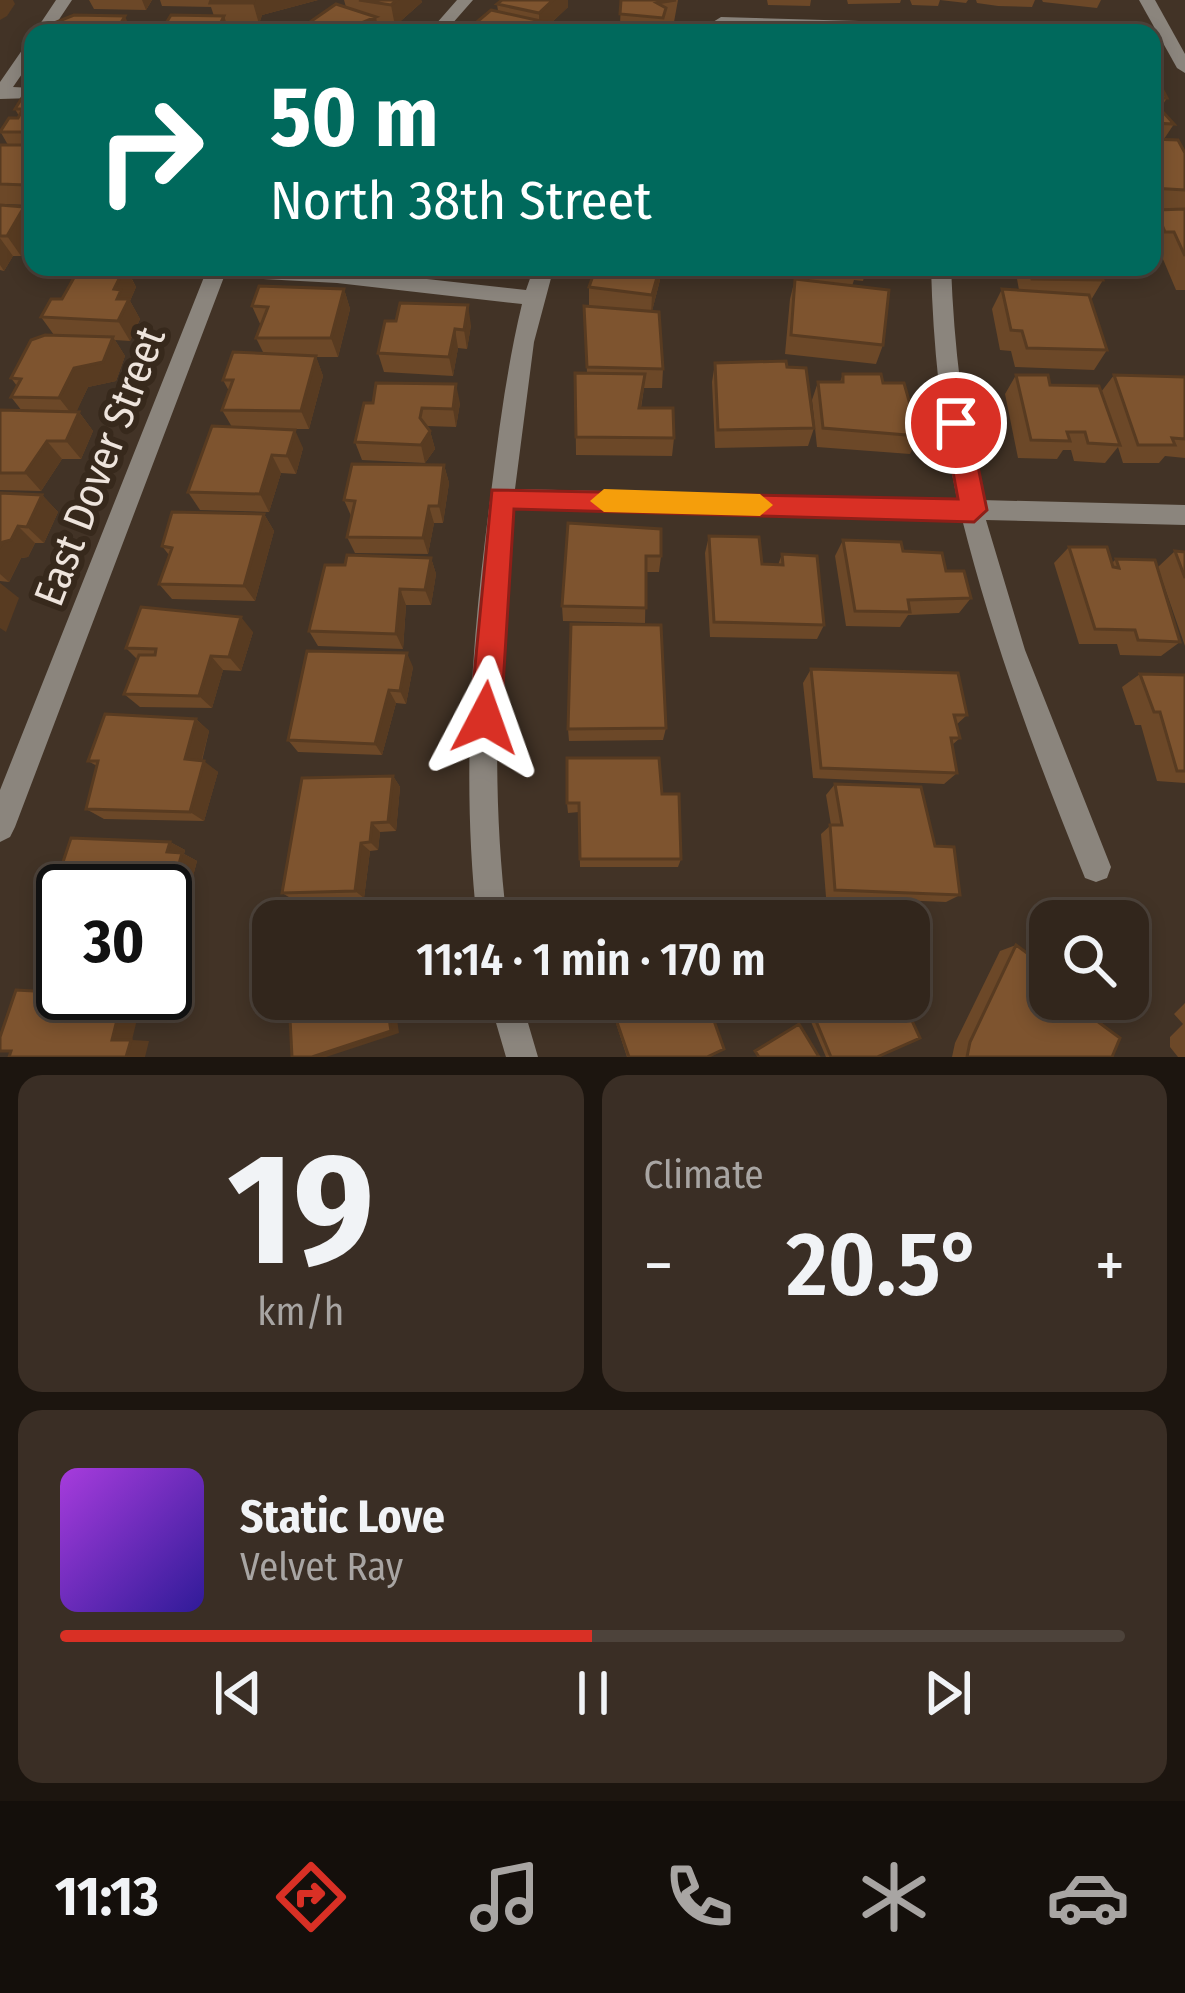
<!DOCTYPE html>
<meta charset="utf-8">
<style>
body{margin:0;font-family:"Fira Sans Condensed",sans-serif;background:#3a2e25;color:#f1f3f6;height:100vh;display:flex;flex-direction:column;font-size:45px;white-space:nowrap}
*{box-sizing:border-box;margin:0}
p{font-size:39px;color:#a8a5a3}
.icon{flex:none;width:66px;height:66px;fill:none;stroke:currentColor;stroke-width:2;stroke-linecap:round;stroke-linejoin:round}
.map{position:relative;height:1057px;overflow:hidden}
.side{display:flex;flex-direction:column;gap:18px;padding:18px;background:#1c150f;flex:1}
.side>*{flex:none}
.top-card{position:absolute;left:24px;top:24px;width:1137px;height:252px;border-radius:24px;box-shadow:0 6px 18px #0003,0 0 0 3px #4d433b;background:#00695c;color:#fff;overflow:hidden}
.tools{position:absolute;left:1029px;top:900px;display:grid;gap:24px}
.tools a{display:grid;place-items:center;width:120px;height:120px;border-radius:24px;background:#32261c;box-shadow:0 6px 18px #0003,0 0 0 3px #4d433b;font-size:60px}
.speed{position:absolute;left:36px;top:864px;display:flex;gap:24px;font-size:60px;font-weight:700;text-align:center}
.speed>*{display:grid;place-content:center;width:156px;height:156px;border-radius:50%;background:#32261c;box-shadow:0 6px 18px #0003,0 0 0 3px #4d433b;line-height:1}
.speed .limit{border:6px solid #111;border-radius:18px;background:#fff;color:#111}
.pin{position:absolute;display:grid;place-items:center;width:102px;height:102px;color:#fff;margin:-51px;border:6px solid #fff;border-radius:50%;box-shadow:0 3px 12px #0007}
.me{position:absolute;width:132px;margin:-66px;rotate:4deg;stroke-linejoin:round;filter:drop-shadow(0 0 9px #0008)}
.turn{display:flex;align-items:center;gap:42px;height:252px;padding:0 48px;font-size:54px}
.turn .icon{width:156px;height:156px;stroke-width:2.5}
.turn b{display:block;font-size:84px;line-height:102px}
.big{font-size:90px;font-weight:600;line-height:1.1}
.side .widget{flex:1;display:flex;flex-direction:column;justify-content:center;gap:18px;min-width:0;padding:0 42px;border-radius:24px;background:#3a2e25}
.side .dial{align-items:center;gap:0}
.dial b{font-size:156px;line-height:1}
.song{display:flex;align-items:center;gap:36px}
.cover{width:144px;height:144px;border-radius:18px;background:linear-gradient(135deg,hsl(280 70% 55%),hsl(250 70% 35%))}
.played{height:12px;border-radius:6px;background:linear-gradient(90deg,#d93025 50%,#4d433b 50%)}
.keys{display:flex;justify-content:space-around;direction:ltr}
.heat{display:flex;justify-content:space-between;align-items:center;font-size:66px;direction:ltr}
.side .tiles{flex:1;display:grid;gap:18px;grid-template-columns:1fr 1fr}
.widget:last-child{grid-column:span 2}
.trip{position:absolute;left:252px;top:900px;width:678px;height:120px;border-radius:24px;background:#32261c;box-shadow:0 6px 18px #0003,0 0 0 3px #4d433b;font-weight:600;line-height:120px;text-align:center}
.tabs{display:flex;height:192px;justify-content:space-around;align-items:center;background:#140f0b;color:#a8a5a3}
.tabs .icon{width:84px;height:84px}
.tabs .active{color:#d93025}
.tabs b{font-size:54px;color:#f1f3f6}
.map>svg:first-child{display:block}
.lines{fill:none;stroke-linecap:round;stroke-linejoin:round}
.minor{fill:#8b857d;fill-rule:evenodd}
.tertiary{fill:#8b857d;fill-rule:evenodd}
.wall{fill:#6c4828}
.shaded-wall{fill:#583b21}
.building{fill:#7e542f;stroke:#583b21;stroke-width:3}
.route{fill:#d93025;stroke:#8d1f18;stroke-width:3}
.slow{fill:#f59e0b}
.labels{text-anchor:middle;stroke-width:12;stroke-linejoin:round;paint-order:stroke}
.street-label{font-size:42px;fill:#eee4dc;stroke:#37291c}
</style>
<div class="map">
<svg width="1185" height="1057" viewBox="0 0 1185 1057">
<rect width="100%" height="100%" fill="#423326"/>
<g class="lines">
<!-- minor -->
<path class="minor" d="M56,0h16l-22,33h-16z
M457,0h16l-29,33h-16z
M721,17l384,11 8,5h-170l-227,-8 -3,-3z
M33,41v17l-20,29 20,1v10l-33,1v-17l27,-39z
M208,267l129,2 189,21 8,-23h20l-20,75 -19,147 442,10c-16,-77 -24,-153 -26,-232h20c3,79 12,156 30,233l204,5v20l-199,-5 39,130 86,217 -4,11 -11,4 -11,-4c-48,-118 -92,-236 -123,-359l-449,-11c-16,138 -23,275 -6,413h-30c-16,-143 -5,-286 14,-428 8,-63 16,-127 31,-189l-185,-21 -113,-6 -209,550 -5,10 -10,5v-52z
M489,999h32l17,58h-32z"/>
<!-- tertiary -->
<path class="tertiary" d="M1139,0h16l30,54v19l-8,-5z"/>
</g>
<!-- wall -->
<path class="wall" d="M89,0h63l-6,10 -52,-1z
M160,0h158l-56,15 -3,9h-33l4,9h-70l54,-17 -3,-9 -49,-1z
M344,0h77l1,2 -27,24 -18,-3 2,10h-81l-1,-2 49,-24z
M621,0h57l-4,22 -9,1 -2,10h-81v-2l26,-4 12,-1z
M767,0h44l-1,6 -42,-1z
M847,0h54l-1,3 -52,1z
M910,0h58l-2,3 -26,-3 -2,6 -26,-1z
M976,0h59l-3,7 -34,-1 -21,-3z
M1042,0h59l-4,8 -54,-6z
M497,4l71,3 -18,17 -71,8 -1,-11 20,-10z
M1152,81l15,17 -7,11 14,15 -10,15 21,14v137h-9l-16,-38 -8,1v-38l4,-5h3l-7,-1z
M33,93v112l-33,-1v-59h8l-8,-14 18,-13 1,-2 -4,-7z
M0,205l33,16v14l-12,21h-8l-9,15 -4,-1z
M80,267h85l-4,10 -31,-2 6,12 -6,14 10,18 -10,22 -15,-1 10,16 -9,25 -28,6 -12,25h3l14,19 -12,28h-19l-21,32 -41,-1v-80l22,1 -11,-14 6,-11 -6,-8 43,-43 -13,-18 21,-18z
M596,267h65l-1,13 -8,31 11,58 -1,19h-18l-3,20 33,30 -2,18 -96,-1 -1,-82h12l-3,-67h5v-19z
M791,267h89l-2,7h-13l-2,7 -9,-1 -2,6 31,59 -7,19 -91,-10 5,-55 5,-20 14,2v-4l-18,-2z
M995,267h104l4,13 -12,20 16,50 -13,20 -79,-3 -4,-16 -11,-1 -8,-41 10,-20 17,1 -2,-11 -20,-1z
M344,289l6,20 -12,48h-22l7,19 -14,53h-50l44,19 -7,26 -15,-1 -12,39 -69,-2 -12,-18 44,-65 -10,-17 7,-19 -6,-11 41,-26 -8,-16 5,-12 -9,-20z
M385,321l86,4 -4,24 -9,-1 -5,28 -69,-4 -6,-19z
M715,363l99,65 -6,18 -93,2 -3,-66z
M843,374l40,9 36,53 -9,18 -93,-7 -5,-47 6,-18h22z
M1016,375l34,10 51,7 13,-17 71,2v81l-20,-2 -6,7h-36l-5,-16 -13,16 -31,-2 -3,-11h-8l-6,9 -39,-1 -13,-64z
M364,403h96l-4,24 -29,-1 3,5 5,18 -10,14 -63,-3 -7,-18z
M444,465l5,18 -6,40h-9l-6,31 -73,-1 -8,-16 5,-19 -8,-18z
M0,493l42,2 16,17 -14,31h-9l-7,14 -7,1 -12,24 -9,-1z
M264,514l10,17 -19,70 -83,-2 -13,-15 10,-29 -7,-9z
M568,523l93,33 -2,16h-13l-1,51 -82,-2 -1,-15z
M709,536l53,28 16,1 4,-11 42,71 -7,14 -107,-2 -5,-84z
M843,540l60,11 43,20 25,27 -12,15 -51,2 -8,12 -54,-1 -11,-70z
M1069,547l43,16 4,-4 42,8 17,-16 10,1v94l-25,-72 20,68 -19,14 -41,-1 -3,-11h-38l-25,-81z
M431,558l5,16 -5,31h-25l-3,44 -85,-3 -9,-15 36,-66z
M253,632l-12,39 -18,-1 -11,38 -72,-1 -16,-13 13,-35 -11,-11z
M413,667l-7,37 -10,-1 -14,52 -84,-3 -10,-12z
M811,669l156,46 -11,10 4,13 -8,7 5,28 -13,11 -131,-6 -10,-95z
M1140,674l45,1v108l-28,-2 -16,-56h-6l-13,-38z
M196,719l13,12 -7,30 16,11 -14,49 -100,-2 -18,-10 11,-43 -9,-5z
M666,728l-3,12 -94,1 -1,-12z
M393,776l7,11 -4,44 -16,1 -2,18 -8,1 -6,47 -70,2 -12,-7z
M835,784l100,62 25,49 -14,7 -120,-5 -5,-63 10,-9 -5,-30z
M662,794l19,65 -3,8h-98l-1,-55 -11,1 -1,-10z
M170,842l15,8 -1,4 13,7 -19,72 -13,1v-43h-97l-13,-5z
M1016,945l34,54 62,58h-160l3,-14 45,-92z
M608,999h115l-11,17 -5,41h-80z
M831,999l46,58h-51l-20,-47z
M1185,1003v54h-7l-8,-10v-10l13,-13 -9,-10z"/>
<!-- shaded-wall -->
<path class="shaded-wall" d="M0,0h13l2,4 -8,12 -7,4z
M142,0h10l-6,10z
M254,0h64l-56,15 -3,9 -6,-21z
M397,0h24l1,2 -27,24 -4,-21z
M553,0h15v7l-18,17 1,9h-12v-20z
M125,16l7,17h-17z
M224,16l6,17h-14z
M376,17l3,16h-39z
M33,174v21l-7,-10z
M24,207l9,14v14l-12,21 -14,-20z
M0,238l13,18 -9,15 -4,-6z
M125,267l11,20 -6,14 10,18 -10,22 -12,-20 -4,-32z
M155,267h10l-4,10z
M660,267v13l-9,35 1,-20z
M344,289l6,20 -12,48 -7,-19z
M468,305l3,20 -4,24 -3,-19z
M455,329l3,19 -5,28 -4,-19z
M113,337l12,19 -9,25 -28,6 -14,30 -15,-19 15,-30z
M316,356l7,20 -14,53 -8,-18z
M456,384l4,19 -4,24 -3,-18z
M79,412l14,19 -12,28 -15,-18z
M295,430l8,18 -7,26 -9,-18z
M430,431l5,18 -10,14 -4,-18z
M47,441l15,18 -21,32 -16,-18z
M272,455l9,18 -12,39 -9,-18z
M444,465l5,18 -6,40 -4,-17z
M42,495l16,17 -14,31 -17,-16z
M429,506l5,17 -6,31 -5,-16z
M264,514l10,17 -19,70 -11,-15z
M18,526l17,17 -7,14 -7,1 -12,24 -9,-8v-27z
M431,558l5,16 -5,31 -6,-15z
M0,583l19,15 -13,34 -6,-4z
M400,589l6,16 -3,44 -7,-15z
M241,617l12,15 -12,39 -12,-14z
M407,653l6,14 -7,37 -6,-13z
M211,656l12,14 -11,38 -13,-12z
M389,690l7,13 -14,52 -7,-11z
M196,719l13,12 -10,39 -14,-11z
M204,761l14,11 -14,49 -14,-9z
M393,776l7,11 -4,44 -8,-9z
M372,823l8,9 -2,18 -8,-8z
M170,842l15,8 -1,4 13,7 -19,72 -13,-5 2,-76z
M361,843l9,8 -6,47 -9,-7z
M386,901l7,6 2,14h-7z
M123,996l19,3 -10,41 17,1 -4,16h-19l-14,-17z
M386,999h8l5,34 -73,24h-14z"/>
<!-- building -->
<path class="building" d="M211,0h43l-1,3h-43z
M359,0h38l-6,5z
M502,0h51l-14,13 -42,-9z
M621,0h55l-19,3 9,5 -3,10 -43,-4z
M336,4l40,13 -37,15 3,1h-39l-6,-2z
M491,10l59,13 -11,10h-61l4,-4 2,-5 -6,-3z
M74,15l51,1 -10,17h-68l7,-10z
M171,15l53,1 -8,17h-56z
M586,23l22,4 -8,6 -18,-2z
M612,24l32,9h-44z
M762,24l24,1v5l33,-3 -1,6h-54z
M833,28h34l1,5h5h-38z
M940,30l27,1 1,2h-27z
M1152,81h6l9,17h-15z
M25,93h8v39h-33l9,-14h9l5,-9h-8z
M1152,100l22,24 -22,-1z
M1152,139l26,1 7,13v37l-33,-2z
M0,145h33v29l-7,11 -26,-1z
M0,205l24,2 -17,29h-7z
M1185,209v47l-11,-24h-9l-9,-22z
M80,267h45l-11,22 7,1 -4,9h12l-11,22 -77,-4 10,-18h11z
M596,267h64l-8,28 -63,-8z
M814,267h43v5l-43,-3z
M1029,267h70l4,13 -71,-1z
M795,279l94,11 -6,55 -92,-10z
M259,286l85,3 -13,49h-75l12,-31 -16,-1z
M1002,289l87,6 18,55 -80,-2 -5,-17 -11,-1z
M400,303l68,2 -4,25 -9,-1 -6,28 -71,-4 7,-32h11z
M584,306l75,6 4,57 -76,-2z
M45,335l68,2 -10,25 -29,6 -15,30 -48,-1 10,-18 -10,-1 20,-38z
M233,352l83,4 -15,55 -79,-1 11,-30h-10z
M786,361l1,6 19,1 8,60 -96,2 -3,-67z
M575,373l70,1 -6,34h34l1,30 -98,-1z
M843,374h38l2,9h21l15,53 -96,-8 -5,-46h25z
M1016,375h32l2,10 49,1 21,59 -32,-2 -3,-11h-18l3,9 -39,-1z
M1114,375l71,2v62l-13,-1 3,7h-37z
M376,383l80,1 -3,25 -31,-1 -2,10 10,13 -9,14 -66,-3 9,-39h9z
M0,410l79,2 -13,29h-19l-22,32h-25z
M212,426l83,4 -8,26 -15,-1 -12,39 -72,-2z
M352,464l92,1 -5,41h-10l-6,32 -76,-1 8,-36 -11,-1z
M0,493l42,2 -15,32 -9,-1 -7,14 -8,2 -3,5z
M172,512l92,2 -20,72 -85,-2 13,-36 -10,-2z
M568,523l93,6v27h-15v52l-84,-2z
M709,536l50,1 3,27 21,1 -1,-11 35,2 7,69 -110,-3z
M843,540l58,2 2,9 39,2 4,18h18l7,27 -63,2 2,12 -55,-1z
M1069,547h38l6,20 6,1 -3,-9 39,1 25,82 -42,-2 -3,-10 -40,-1z
M1175,551l10,1v26z
M347,555l84,3 -6,32 -25,-1 -4,45 -87,-3 16,-66h20z
M141,607l100,10 -12,40 -18,-1 -12,40 -75,-2 15,-39h16l1,-6 -30,-1z
M571,624l90,1 5,103 -98,1z
M307,651l100,2 -7,38 -11,-1 -14,54 -87,-4z
M811,669l147,4 9,42h-13l6,23h-9l6,35 -136,-5z
M1140,674l45,1v96h-8l-17,-59h-6z
M105,714l91,5 -11,40 19,2 -14,51 -104,-3 12,-48h-10z
M567,758h92l3,36h17l2,65h-101l-1,-56h-12z
M393,776l-5,46 -16,1 -2,19 -9,1 -6,48 -73,2 20,-115z
M835,784l86,3 14,59 19,1 6,48 -125,-5 -5,-65h12z
M71,838l99,4 -3,10 15,1 -17,63v-25h-88l1,-2 -23,-3z
M386,901l2,20h-81z
M668,904l7,17h-52z
M58,919h5v45l-20,-1z
M1016,945l34,25v29h17l53,39 -8,19h-145l3,-15z
M16,990l107,6 -11,44h19l-5,17h-117l2,-6h-11v-14z
M289,999h97l5,32 -79,26h-20z
M609,999h114l-2,12 -9,4 12,34 -17,8h-78z
M832,999h70l18,39 -43,19h-46l-20,-48z
M799,1024l20,33h-60l-4,-6z"/>
<!-- route -->
<path class="route" d="M956,413l13,10 18,87 -13,12 -460,-13 -13,209 -5,11 -11,4 -11,-4 -4,-11 22,-228 466,9 -14,-76z"/>
<!-- slow -->
<path class="slow" d="M604,489l156,5 13,11 -13,11 -156,-4 -14,-11z"/>
<g class="labels">
<!-- street labels -->
<g class="street-label">
<text transform="translate(99 466) rotate(-69)" y="15">East Dover Street</text>
</g>
</g>
</svg>
<div class="tools">
<a><svg class="icon" aria-label="search" viewBox="0 0 24 24"><circle cx="10" cy="10" r="6"/><path d="M15 15l6 6"/></svg></a>
</div>
<div class="speed"><div class="limit">30</div></div>
<div class="pin" style="left:956px;top:423px;background:#d93025"><svg class="icon" aria-label="arrive" viewBox="0 0 24 24"><path d="M6 21V4h12l-3 4 3 4H6"/></svg></div>
<svg class="me" style="left:485px;top:718px" viewBox="-20 -20 40 40"><path d="M0-17L14 15 0 8-14 15z" fill="#d93025" stroke="#fff" stroke-width="4"/></svg>
<div class="trip">11:14 · 1 min · 170 m</div>
<div class="top-card">
<div class="turn"><svg class="icon" aria-label="right" viewBox="0 0 24 24"><path d="M7 20v-9h11M14 6l5 5-5 5"/></svg><div><b>50 m</b>North 38th Street</div></div>
</div>
</div>
<section class="side">
<div class="tiles">
<div class="widget dial"><b>19</b><p>km/h</p></div>
<div class="widget"><p>Climate</p>
<div class="heat"><a>−</a><b class="big">20.5°</b><a>+</a></div>
</div>
<div class="widget">
<div class="song"><i class="cover"></i><div><b>Static Love</b><p>Velvet Ray</p></div></div>
<div class="played"></div>
<div class="keys"><svg class="icon" aria-label="previous" viewBox="0 0 24 24"><path d="M18 5L8 12l10 7zM5 5v14"/></svg><svg class="icon" aria-label="pause" viewBox="0 0 24 24"><path d="M8 5v14M16 5v14"/></svg><svg class="icon" aria-label="next" viewBox="0 0 24 24"><path d="M6 5l10 7-10 7zM19 5v14"/></svg></div>
</div>
</div>
</section>
<nav class="tabs">
<b>11:13</b>
<svg class="icon active" aria-label="directions" viewBox="0 0 24 24"><path d="M12 3l9 9-9 9-9-9zM9 14v-3h6M13 9l2 2-2 2"/></svg>
<svg class="icon" aria-label="music" viewBox="0 0 24 24"><path d="M9 18V5l10-2v13"/><circle cx="6" cy="18" r="3"/><circle cx="16" cy="16" r="3"/></svg>
<svg class="icon" aria-label="phone" viewBox="0 0 24 24"><path d="M5 4h4l2 5-3 2q2 4 5 5l2-3 5 2v4C11 20 4 13 5 4z"/></svg>
<svg class="icon" aria-label="climate" viewBox="0 0 24 24"><path d="M12 3v18M4 7l16 10M4 17L20 7"/></svg>
<svg class="icon" aria-label="car" viewBox="0 0 24 24"><path d="M5 17H2v-5l4-1 3-4h7l3 4 3 1v5h-3M9 17h6M6 11h13"/><circle cx="7" cy="17" r="2"/><circle cx="17" cy="17" r="2"/></svg>
</nav>
